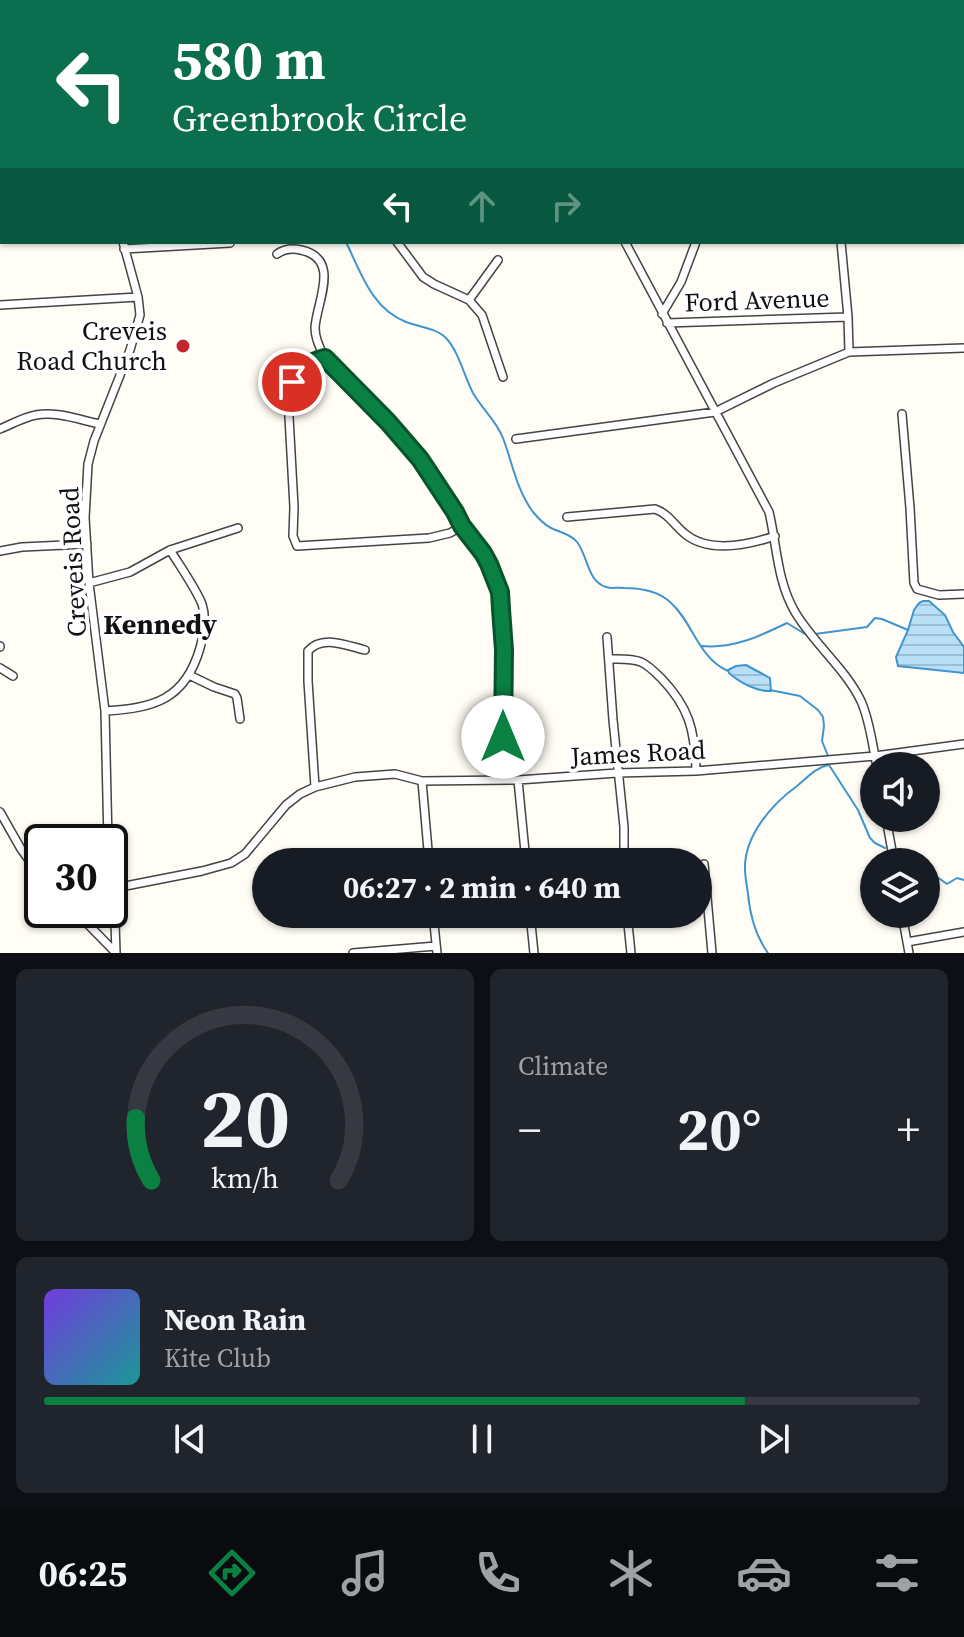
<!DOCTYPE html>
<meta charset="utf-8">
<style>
body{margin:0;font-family:"Source Serif 4",serif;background:#20242c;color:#f1f3f6;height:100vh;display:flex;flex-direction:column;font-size:30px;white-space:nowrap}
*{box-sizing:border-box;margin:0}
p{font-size:26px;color:#9ea1a6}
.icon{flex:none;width:44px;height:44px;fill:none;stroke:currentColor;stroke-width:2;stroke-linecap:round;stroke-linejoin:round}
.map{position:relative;height:953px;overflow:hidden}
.side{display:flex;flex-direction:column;gap:16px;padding:16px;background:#0d0f14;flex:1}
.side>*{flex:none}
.top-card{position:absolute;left:0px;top:0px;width:964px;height:244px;box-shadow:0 2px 6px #0004;background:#0b6e4f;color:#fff;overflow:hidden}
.controls{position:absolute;left:860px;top:752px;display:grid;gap:16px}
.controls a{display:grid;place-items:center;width:80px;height:80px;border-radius:50%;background:#171b24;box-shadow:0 2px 6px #0004;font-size:40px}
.speed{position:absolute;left:24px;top:824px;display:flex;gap:16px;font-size:40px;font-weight:700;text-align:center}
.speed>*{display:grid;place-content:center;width:104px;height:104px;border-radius:50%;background:#171b24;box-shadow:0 2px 6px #0004;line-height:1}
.speed .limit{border:4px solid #111;border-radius:12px;background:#fff;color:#111}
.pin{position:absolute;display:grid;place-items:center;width:68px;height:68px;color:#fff;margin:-34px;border:4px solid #fff;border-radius:50%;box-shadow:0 2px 8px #0007}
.me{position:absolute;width:88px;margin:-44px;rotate:0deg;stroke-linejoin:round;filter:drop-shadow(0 0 6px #0008)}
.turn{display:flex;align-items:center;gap:28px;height:168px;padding:0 40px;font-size:36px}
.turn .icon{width:104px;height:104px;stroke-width:2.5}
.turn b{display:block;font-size:56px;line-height:68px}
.lanes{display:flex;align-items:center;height:76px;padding:0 40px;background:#0003;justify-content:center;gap:40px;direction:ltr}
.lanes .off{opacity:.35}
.big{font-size:60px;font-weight:700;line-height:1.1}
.side .card{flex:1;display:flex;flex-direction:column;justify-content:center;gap:12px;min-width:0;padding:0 28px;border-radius:12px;background:#20242c}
.side .dial{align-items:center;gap:0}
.dial svg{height:208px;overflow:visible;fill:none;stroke:#363941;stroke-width:7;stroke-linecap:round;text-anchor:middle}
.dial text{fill:#f1f3f6;stroke:none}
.song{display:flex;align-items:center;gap:24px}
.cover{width:96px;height:96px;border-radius:12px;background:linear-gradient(135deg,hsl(260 70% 55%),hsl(180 70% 35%))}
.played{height:8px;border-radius:4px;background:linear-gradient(90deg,#0b8043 80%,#363941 80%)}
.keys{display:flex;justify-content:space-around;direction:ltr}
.heat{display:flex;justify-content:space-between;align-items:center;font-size:44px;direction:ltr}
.side .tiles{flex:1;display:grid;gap:16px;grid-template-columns:1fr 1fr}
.card:last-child{grid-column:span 2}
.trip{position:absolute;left:252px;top:848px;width:460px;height:80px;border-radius:40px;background:#171b24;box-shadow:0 2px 6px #0004;font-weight:700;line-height:80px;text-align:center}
.menu{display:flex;height:128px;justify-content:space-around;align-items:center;background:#090b0e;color:#9ea1a6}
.menu .icon{width:56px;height:56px}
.menu .current{color:#0b8043}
.menu b{font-size:36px;color:#f1f3f6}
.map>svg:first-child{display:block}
.water{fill:url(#water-rules);stroke:#3f96cf;stroke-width:2}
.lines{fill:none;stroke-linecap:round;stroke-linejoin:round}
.stream{stroke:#3f96cf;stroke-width:2}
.minor-casing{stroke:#444;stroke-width:10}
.minor{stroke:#fff;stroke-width:7}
.route-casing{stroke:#07532c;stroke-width:20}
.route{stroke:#0b8043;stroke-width:14}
.poi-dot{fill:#c4262e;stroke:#fff;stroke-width:3}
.labels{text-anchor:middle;stroke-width:8;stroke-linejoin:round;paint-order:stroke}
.street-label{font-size:26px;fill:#111;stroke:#fff}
.poi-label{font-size:26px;fill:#111;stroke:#fff;text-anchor:end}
.neighbourhood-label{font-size:28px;font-weight:bold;fill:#111;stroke:#fff}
</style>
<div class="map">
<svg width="964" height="953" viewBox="0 0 964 953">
<defs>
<pattern id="water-rules" width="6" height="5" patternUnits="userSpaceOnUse" patternTransform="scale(2)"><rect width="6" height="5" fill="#b9e0f7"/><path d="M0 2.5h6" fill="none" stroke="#9ebfd3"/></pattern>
</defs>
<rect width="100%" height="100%" fill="#fffdf5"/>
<!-- water -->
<path class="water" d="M923,601h6l16,14 8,17 11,15v26l-66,-7 -2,-9 12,-27 6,-20 5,-7z
M746,665l24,13 1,13c-14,1 -32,-9 -42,-18l-1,-3 8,-4z"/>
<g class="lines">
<!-- stream -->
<path class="stream" d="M97,0l1,2
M346,242c15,31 26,67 60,80 13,5 30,6 40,16 13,14 18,38 27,55 9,16 23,27 30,45 9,24 14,53 30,74 5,6 10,12 18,16 8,4 20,6 26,14 11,14 10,39 29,45 6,2 12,0 18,1 16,0 34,3 46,14 23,20 28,56 58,69
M815,634l52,-7 8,-9 7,1 26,11
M702,646c31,3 58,-10 85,-23l18,11
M770,690l30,6 18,14 5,7 1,9 -2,15 6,15 1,9 29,45 12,28 5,5 10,5
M898,853l17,9
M926,869l21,15 10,-6 7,2
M768,953c-13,-18 -18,-37 -20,-59 -1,-8 -3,-17 -3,-25 -1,-33 27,-65 52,-83 10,-8 18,-18 31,-21"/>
<!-- minor casing -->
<g class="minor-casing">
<path id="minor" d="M40,0l3,2
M199,0l1,2
M476,0v2
M558,0v2
M676,0v2
M745,0l3,2
M843,0l1,2
M291,2l2,-2
M391,2l2,-2
M962,89l2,1
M0,107h2
M962,195h2
M397,242l26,35 11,7 35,16 13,15 21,62
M625,242l144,270c8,34 8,69 26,100 19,32 50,56 66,89 9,20 11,43 16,65
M841,242l7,75 1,35
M124,249l106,-6
M277,254c7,-5 15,-6 24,-4 41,9 15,53 14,78 0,11 5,21 10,30l95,101 35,53 7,14 21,27 6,11 11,28 1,17 3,41 -1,35v52l3,35 -1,8
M469,300l29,-40
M0,305l138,-8
M662,314l19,-32 15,-40
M667,323l181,-6
M325,358c-22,5 -33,18 -37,41l6,108 -1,29 4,10 132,-8 21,-5 12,-7
M902,414l8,94 4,75 3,6 22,6 25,-1
M0,429c12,-5 24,-12 36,-14 21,-4 44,5 64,9
M516,439l199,-27 59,-29 75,-31 115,-4
M567,517l88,-8c14,5 19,16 29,24 24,21 64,12 91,3
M0,551l22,-4 65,-3
M89,583l41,-11 40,-22 68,-22
M607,637l6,83 11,107v35
M0,646v1
M609,659c10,0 22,-1 32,3 7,3 14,10 20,16 28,29 34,52 35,93
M0,668l13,8
M189,675l25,12 21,7 2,4 3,21
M105,711c49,-3 80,-11 95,-63 4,-14 7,-29 2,-44 -7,-17 -22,-38 -32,-54
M518,780l8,82
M422,781l7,81
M315,787l-7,-106v-30c14,-17 40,-5 57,-1
M0,812l21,37 21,29
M886,818l8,44
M108,842l-3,-131 -16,-128 -4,-65 3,-54 6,-23 36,-91 10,-35 -2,-18 -15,-55
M110,858l4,31 2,64
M704,864l8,89
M110,889l92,-18 29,-8 14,-9 41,-49 14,-11 15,-7 40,-10 40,-3 27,7 96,-1 99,-7 79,-2 179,-15 89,-12
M74,910l42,43
M433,914l4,39
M530,914l4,39
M627,914l4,39
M902,914l7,39
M907,942l57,-10
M353,953l83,-7"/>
</g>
<!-- minor -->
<use href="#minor" class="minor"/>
</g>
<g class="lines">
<!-- route casing -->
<g class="route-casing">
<path id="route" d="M292,382c8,-14 18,-20 33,-24l63,64 32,37 35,53 7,14 21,27 6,11 11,28 1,17 3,41 -1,87"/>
</g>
<!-- route -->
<use href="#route" class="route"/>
</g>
<!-- markers -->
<circle class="poi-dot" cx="183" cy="346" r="8"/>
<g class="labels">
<!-- street labels -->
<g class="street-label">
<text transform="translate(757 300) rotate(-2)" y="9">Ford Avenue</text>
<text transform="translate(73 562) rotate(-93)" y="9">Creveis Road</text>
<text transform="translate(638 753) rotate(-3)" y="9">James Road</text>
</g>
<!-- poi labels -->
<g class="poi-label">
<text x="167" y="340">Creveis<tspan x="167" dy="30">Road Church</tspan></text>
</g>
<!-- neighbourhood labels -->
<g class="neighbourhood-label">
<text x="160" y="634">Kennedy</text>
</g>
</g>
</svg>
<div class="controls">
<a><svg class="icon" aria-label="sound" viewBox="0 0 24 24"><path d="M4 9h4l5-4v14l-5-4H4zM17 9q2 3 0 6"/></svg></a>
<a><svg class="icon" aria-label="layers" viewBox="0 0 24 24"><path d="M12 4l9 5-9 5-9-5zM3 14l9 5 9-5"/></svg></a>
</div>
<div class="speed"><div class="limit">30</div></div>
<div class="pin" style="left:292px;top:382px;background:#d93025"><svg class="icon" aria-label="arrive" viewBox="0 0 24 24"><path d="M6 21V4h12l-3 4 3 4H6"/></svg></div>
<svg class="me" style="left:503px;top:737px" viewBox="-20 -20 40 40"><circle r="19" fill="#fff"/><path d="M0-13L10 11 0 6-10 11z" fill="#0b8043"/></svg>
<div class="trip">06:27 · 2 min · 640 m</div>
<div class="top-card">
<div class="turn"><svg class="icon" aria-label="left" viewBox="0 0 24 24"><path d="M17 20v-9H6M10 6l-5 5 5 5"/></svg><div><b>580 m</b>Greenbrook Circle</div></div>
<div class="lanes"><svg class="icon" aria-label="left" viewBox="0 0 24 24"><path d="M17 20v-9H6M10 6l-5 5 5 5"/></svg><svg class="icon off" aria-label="ahead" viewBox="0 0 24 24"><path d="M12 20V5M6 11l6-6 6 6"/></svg><svg class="icon off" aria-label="right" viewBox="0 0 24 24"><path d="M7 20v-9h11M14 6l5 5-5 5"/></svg></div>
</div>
</div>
<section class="side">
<div class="tiles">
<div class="card dial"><svg viewBox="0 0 100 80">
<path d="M14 69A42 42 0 1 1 86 69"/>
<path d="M14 69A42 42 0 0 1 8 45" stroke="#0b8043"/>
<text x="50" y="56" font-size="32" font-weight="700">20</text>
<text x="50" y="72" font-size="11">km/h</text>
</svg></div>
<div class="card"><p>Climate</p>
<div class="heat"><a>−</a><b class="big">20°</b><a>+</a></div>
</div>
<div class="card">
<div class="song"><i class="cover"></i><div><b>Neon Rain</b><p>Kite Club</p></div></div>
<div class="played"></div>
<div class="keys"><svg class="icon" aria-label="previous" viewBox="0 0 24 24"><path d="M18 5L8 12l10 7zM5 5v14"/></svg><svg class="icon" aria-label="pause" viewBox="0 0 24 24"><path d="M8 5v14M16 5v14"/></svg><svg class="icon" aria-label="next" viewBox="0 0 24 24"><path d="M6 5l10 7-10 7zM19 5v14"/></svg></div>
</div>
</div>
</section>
<nav class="menu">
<b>06:25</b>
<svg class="icon current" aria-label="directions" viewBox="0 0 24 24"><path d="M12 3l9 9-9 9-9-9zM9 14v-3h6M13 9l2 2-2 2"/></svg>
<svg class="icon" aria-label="music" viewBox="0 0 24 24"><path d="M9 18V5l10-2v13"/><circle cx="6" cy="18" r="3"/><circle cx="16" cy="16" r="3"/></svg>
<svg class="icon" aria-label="phone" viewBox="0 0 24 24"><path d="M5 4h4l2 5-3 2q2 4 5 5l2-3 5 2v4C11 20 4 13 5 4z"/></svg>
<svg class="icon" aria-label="climate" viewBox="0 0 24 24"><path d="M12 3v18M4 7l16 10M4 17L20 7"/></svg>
<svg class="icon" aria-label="car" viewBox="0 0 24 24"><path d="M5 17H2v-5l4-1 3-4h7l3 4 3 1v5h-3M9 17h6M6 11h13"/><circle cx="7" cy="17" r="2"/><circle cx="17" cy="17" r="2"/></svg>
<svg class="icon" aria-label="filters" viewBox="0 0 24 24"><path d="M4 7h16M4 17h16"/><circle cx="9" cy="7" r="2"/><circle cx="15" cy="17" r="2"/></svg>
</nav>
